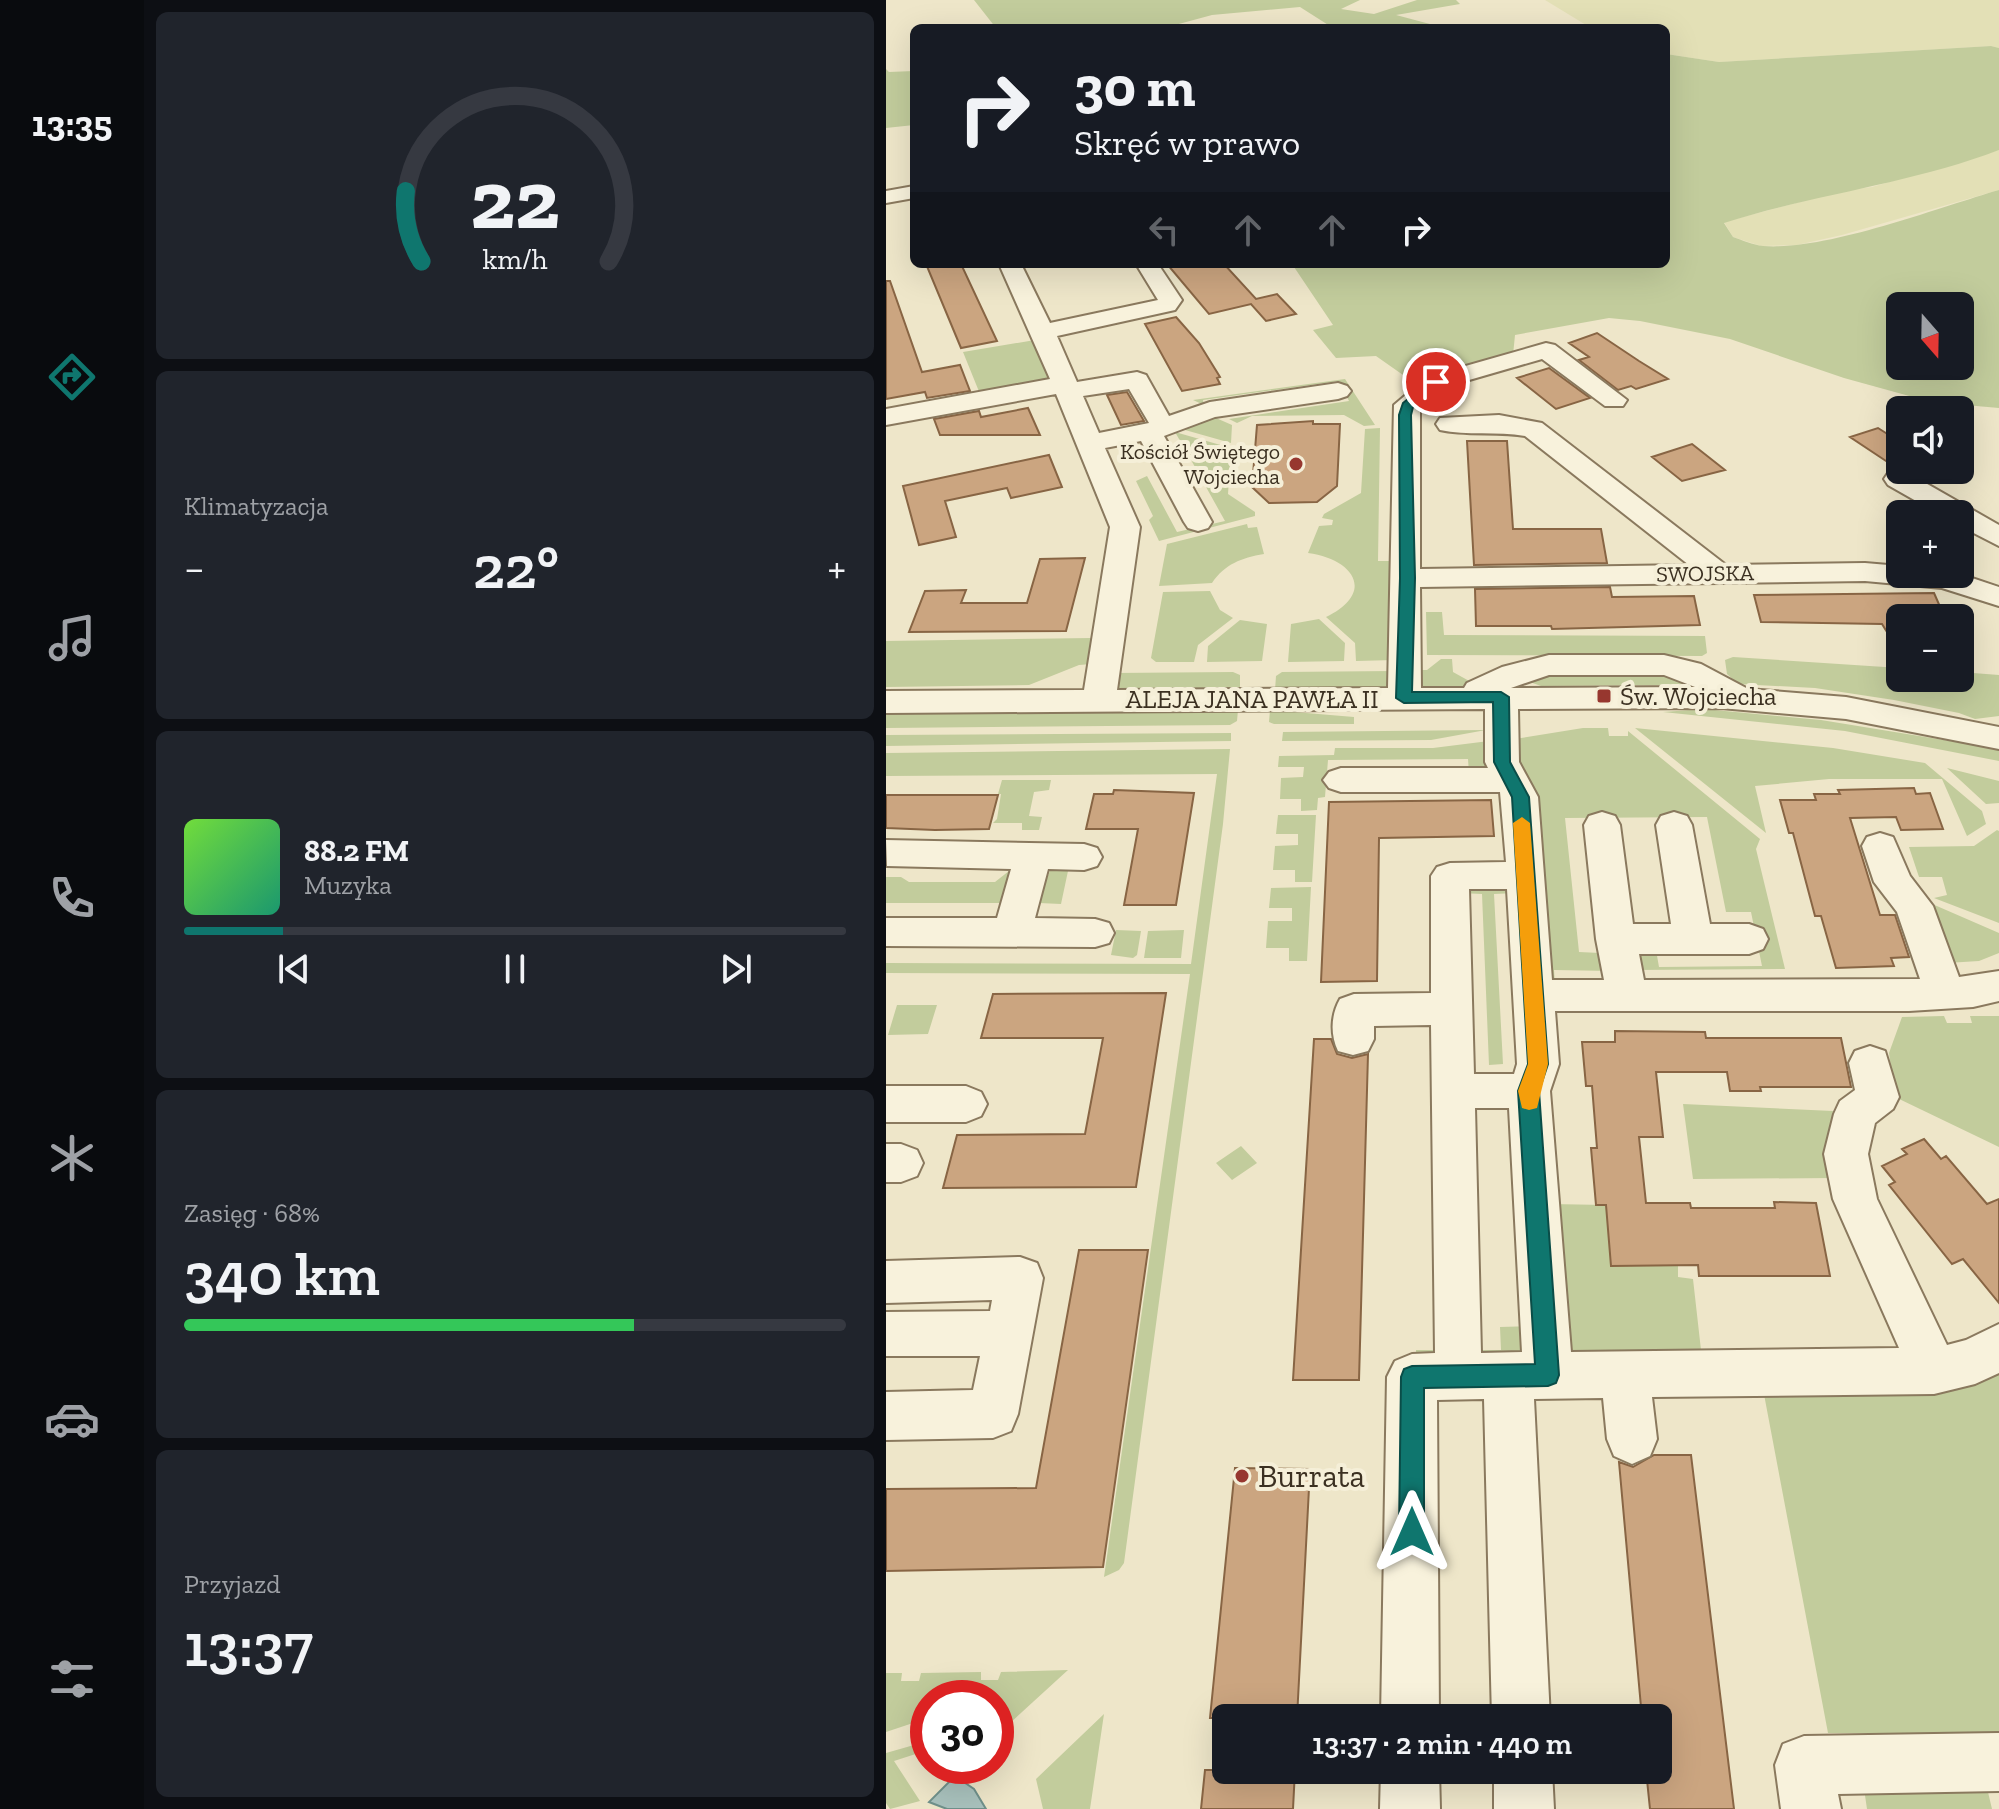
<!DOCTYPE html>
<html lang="pl">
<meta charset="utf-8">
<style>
body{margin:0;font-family:"Zilla Slab",serif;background:#20242c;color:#f1f3f6;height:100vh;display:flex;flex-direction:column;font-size:30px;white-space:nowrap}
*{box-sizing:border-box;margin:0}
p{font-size:26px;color:#9ea1a6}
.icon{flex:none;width:44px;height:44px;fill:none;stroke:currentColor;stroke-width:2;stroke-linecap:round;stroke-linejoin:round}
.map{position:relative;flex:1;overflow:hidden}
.details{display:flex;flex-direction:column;gap:12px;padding:12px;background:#0d0f14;width:742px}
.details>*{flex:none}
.top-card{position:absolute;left:24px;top:24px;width:760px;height:244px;border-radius:12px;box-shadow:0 8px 32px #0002;background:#171b24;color:#f1f3f6;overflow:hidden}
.needle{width:52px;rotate:160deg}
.buttons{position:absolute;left:1000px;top:292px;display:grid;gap:16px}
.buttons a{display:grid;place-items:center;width:88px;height:88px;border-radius:12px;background:#171b24;box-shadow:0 8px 32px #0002;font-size:40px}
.speed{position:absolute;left:24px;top:1680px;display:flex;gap:16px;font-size:40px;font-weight:700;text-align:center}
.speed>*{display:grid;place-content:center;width:104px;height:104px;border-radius:50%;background:#171b24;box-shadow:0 8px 32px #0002;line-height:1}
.speed .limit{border:12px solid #d22;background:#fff;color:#111}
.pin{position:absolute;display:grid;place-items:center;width:68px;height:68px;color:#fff;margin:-34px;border:4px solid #fff;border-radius:50%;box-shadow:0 2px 8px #0007}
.me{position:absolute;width:88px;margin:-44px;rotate:0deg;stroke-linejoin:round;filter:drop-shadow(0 0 6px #0008)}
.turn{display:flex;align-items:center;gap:28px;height:168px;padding:0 32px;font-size:36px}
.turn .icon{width:104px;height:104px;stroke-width:2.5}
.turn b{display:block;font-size:56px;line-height:68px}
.lanes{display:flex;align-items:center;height:76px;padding:0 32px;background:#0003;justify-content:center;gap:40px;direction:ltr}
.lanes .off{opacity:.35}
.big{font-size:60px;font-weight:600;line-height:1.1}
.details .widget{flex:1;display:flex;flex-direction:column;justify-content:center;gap:12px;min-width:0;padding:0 28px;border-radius:12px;background:#20242c}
.details .dial{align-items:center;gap:0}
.dial svg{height:208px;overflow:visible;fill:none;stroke:#363941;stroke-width:7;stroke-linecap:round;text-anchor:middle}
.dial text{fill:#f1f3f6;stroke:none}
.song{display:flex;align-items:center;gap:24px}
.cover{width:96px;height:96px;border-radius:12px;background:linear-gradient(135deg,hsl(100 70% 55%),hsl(160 70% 35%))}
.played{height:8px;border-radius:4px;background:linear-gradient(90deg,#0f766e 15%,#363941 15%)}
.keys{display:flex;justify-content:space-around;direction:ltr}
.heat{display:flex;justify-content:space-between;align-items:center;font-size:44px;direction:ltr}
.charge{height:12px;border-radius:6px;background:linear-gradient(90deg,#34c759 68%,#363941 0)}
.trip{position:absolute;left:326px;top:1704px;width:460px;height:80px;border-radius:12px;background:#171b24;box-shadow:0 8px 32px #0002;font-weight:600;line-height:80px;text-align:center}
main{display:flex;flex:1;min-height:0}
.dock{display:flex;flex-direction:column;width:144px;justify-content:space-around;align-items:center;background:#090b0e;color:#9ea1a6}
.dock .icon{width:56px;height:56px}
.dock .current{color:#0f766e}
.dock b{font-size:36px;color:#f1f3f6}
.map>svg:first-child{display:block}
.farmland{fill:#e3e0b6}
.green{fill:#c2cc9c;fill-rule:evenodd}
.water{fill:#a9c2bd;stroke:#70918b;stroke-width:2}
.building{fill:#cba580;stroke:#886544;stroke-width:2}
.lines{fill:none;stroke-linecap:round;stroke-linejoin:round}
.minor-casing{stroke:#8a795e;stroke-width:4}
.minor{fill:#f8f2dc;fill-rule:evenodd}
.route{fill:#0f766e;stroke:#0a4d48;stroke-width:2}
.slow{fill:#f59e0b}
.poi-dot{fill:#97372f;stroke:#f5efd8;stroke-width:3}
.labels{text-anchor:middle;stroke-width:8;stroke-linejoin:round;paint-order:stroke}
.far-poi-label{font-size:22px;fill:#3b3021;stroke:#f5efd8;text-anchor:end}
.far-street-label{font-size:22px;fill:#3b3021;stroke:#f5efd8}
.poi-label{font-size:26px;fill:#3b3021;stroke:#f5efd8;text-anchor:start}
.street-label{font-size:26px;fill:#3b3021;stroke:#f5efd8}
.near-poi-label{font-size:32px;fill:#3b3021;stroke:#f5efd8;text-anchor:start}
</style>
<main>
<nav class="dock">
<b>13:35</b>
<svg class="icon current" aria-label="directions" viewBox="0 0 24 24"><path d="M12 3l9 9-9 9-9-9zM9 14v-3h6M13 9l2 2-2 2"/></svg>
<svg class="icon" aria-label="music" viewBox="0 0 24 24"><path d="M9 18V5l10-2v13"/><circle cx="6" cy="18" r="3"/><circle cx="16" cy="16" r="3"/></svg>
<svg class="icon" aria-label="phone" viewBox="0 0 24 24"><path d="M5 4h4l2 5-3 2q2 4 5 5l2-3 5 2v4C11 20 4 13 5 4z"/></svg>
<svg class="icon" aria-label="climate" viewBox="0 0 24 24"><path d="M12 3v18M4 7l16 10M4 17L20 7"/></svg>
<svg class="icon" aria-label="car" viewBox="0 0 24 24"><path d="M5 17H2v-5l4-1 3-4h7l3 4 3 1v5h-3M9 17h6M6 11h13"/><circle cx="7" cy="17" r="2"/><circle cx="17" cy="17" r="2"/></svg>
<svg class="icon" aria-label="filters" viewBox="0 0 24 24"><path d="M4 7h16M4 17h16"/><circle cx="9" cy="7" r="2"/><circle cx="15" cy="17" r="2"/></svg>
</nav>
<section class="details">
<div class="widget dial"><svg viewBox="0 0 100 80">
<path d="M14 69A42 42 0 1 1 86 69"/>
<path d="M14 69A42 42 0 0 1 8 42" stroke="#0f766e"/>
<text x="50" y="56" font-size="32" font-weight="700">22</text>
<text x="50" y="72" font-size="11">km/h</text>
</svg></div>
<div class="widget"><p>Klimatyzacja</p>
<div class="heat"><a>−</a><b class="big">22°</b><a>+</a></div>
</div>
<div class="widget">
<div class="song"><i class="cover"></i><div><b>88.2 FM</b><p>Muzyka</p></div></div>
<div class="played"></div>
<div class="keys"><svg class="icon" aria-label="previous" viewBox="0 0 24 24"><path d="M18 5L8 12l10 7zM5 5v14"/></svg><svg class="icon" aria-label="pause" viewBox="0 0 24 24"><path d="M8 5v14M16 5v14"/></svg><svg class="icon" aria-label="next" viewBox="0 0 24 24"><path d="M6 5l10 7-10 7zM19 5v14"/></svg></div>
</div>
<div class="widget"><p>Zasięg · 68%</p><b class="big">340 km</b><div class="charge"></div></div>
<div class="widget"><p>Przyjazd</p><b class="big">13:37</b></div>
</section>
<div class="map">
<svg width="1113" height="1809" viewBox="0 0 1113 1809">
<rect width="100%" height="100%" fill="#eee6c9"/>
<!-- farmland -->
<path class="farmland" d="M659,0h454v48l-8,-2 -272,16 -53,-8v-26h-75z
M1113,150v40l-157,45 -45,10 -36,1 -28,-9 -9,-15 117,-31 31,-4z"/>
<!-- green -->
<path class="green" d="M88,0h386l-19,9 33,5 43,-14h39l4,4 -64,11 49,13h-112l-33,-21 -88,8 -48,13h-168z
M1105,46l8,2v102c-89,34 -184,44 -275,73l9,14c9,3 20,8 30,9 62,5 174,-38 236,-56v218l-68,-6 -87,-24 -114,-39 -90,-18 -31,-3 -94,17 -2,20 -100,27 -37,-26 -40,2 -23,-28 20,-5 -41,-61h374v-210l53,8zM1014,306h60v60h-60z
M0,69l3,3 25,-1v54l-28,3z
M149,340l13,35 -2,5 -66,14 -17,-42z
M459,379l30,46 -11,1 -20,-11 -92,1 -15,7 -8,-4 120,-18 -10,-20 -136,19 1,5 -11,-5z
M330,418l16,7 -1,18 -53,-15 5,-4z
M494,428l-2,133h16v99l-38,1 -1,-18 -29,-26c51,-25 27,-58 -18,-64l11,-27 13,-1 1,-5 -11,-2 2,-4 37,-21 4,-64z
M289,432l56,16 -1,21 -7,4 -24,1z
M261,476l30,56 48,-11 -24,-43 22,-2 6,3 -1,15 27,18v4l-96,25 -10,-21 4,-4 -17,-35z
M361,524l1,4 9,-1 7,27c-23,4 -39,10 -52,29l-53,3 8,-42z
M324,591l10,19 13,8 -35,27 -4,17h-38l-5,-4 12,-66z
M540,612h16l2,23 261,1 2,17 -5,3 -275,-1z
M433,619l26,24 -1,18 -56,1 3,-38z
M354,620l27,4 -5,37 -55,1 1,-16z
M205,638l1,26 -13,1 -50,20 -143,2v-46z
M847,657l167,11v10h60v-6l39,3v41l-24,3 -16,-6 -65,-13 -79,-12 -77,-4 -11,-10 -2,-14z
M555,659h11l1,13 18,10c-14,9 -38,10 -53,2l-3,-14h12z
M508,671l-3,15 -10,3 -106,1 1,-14 6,-4z
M347,672l7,3v15h-118l-5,-2 -4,-15z
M657,676h141l14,9 -157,1 -14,-5z
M818,709l117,11 178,29v12l-154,-30 -182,-19z
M352,710l-1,11 -7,4 -344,3v-16z
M384,710l84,7v7h-80l-5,-2z
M697,728h25l1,8h19v-5l132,108 -4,10 29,120 -152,1 2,-14 8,-5 13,-1 3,17 103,-1 -11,-54h-25l-19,-95 -142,1 14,134 21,1 14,18 -60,-1 1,16 -4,-3 -36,-224v-20z
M749,728l198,20 92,15 57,48 4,13 -19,12 -25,-57h-113l-74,7 11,47z
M600,730l-55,10 -149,1 1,-9z
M345,733v8l-345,5v-11z
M603,741v21l-8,8 -12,3 -1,-14 -140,1 -3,37 -7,1 -1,12 -16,1v-12h-21l1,-21 22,-1 1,-10h-26l1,-11 55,-1 1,-7h98z
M344,749l-7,75 -99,739 -5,7 -15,7 86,-603 -304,-1v-10l305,1 26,-190 -331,2v-23z
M1061,768l52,13v22l-13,1z
M116,780h49l-2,10 -15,2 -5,24 13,1 -3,13h-17v-7h-29l4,-4 4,-25h-3z
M392,815h38l-4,67h-17v-12h-22l2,-24 23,-1v-11h-22z
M1111,830l2,1v92l-65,-25 13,-3 -5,-18h-23l-10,-30 65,-1z
M123,871l-7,32h-116v-26h15l8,5h86z
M164,871h18l-7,33 -22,-1 -5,20 -5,-2z
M621,885l9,8 -22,1 9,170 -14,1 -7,-171 -22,-1 6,-5z
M425,887l-4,74h-18v-13h-23l2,-27h24v-13h-23l2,-20z
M1037,900l76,33v20l-20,8 -32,2z
M230,930l25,1 -4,24 -4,3 -22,-3z
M298,930l-3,28h-37l4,-27z
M11,1005h40l-9,29 -40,1z
M1058,1016l3,7h25l-2,-7h29v131l-104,-50 -6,-44 13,-36z
M797,1104l150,7 -6,50 5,17 -139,1z
M355,1146l16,17 -25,17 -16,-17z
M664,1204l56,1 5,61h67v11l15,2 9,80 -127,-2 -8,-7z
M644,1326l-5,21 -7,6 -102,7v-10h85l-1,-23z
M1113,1363v370h-171l-65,-344z
M182,1670l-71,65 -1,-37h-68v20l-42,14v-59h16l-1,8h18l2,-8 60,-1v8h17l3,-8z
M218,1714l-14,95h-47l-7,-30z
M42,1741v9l-34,11 26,40 -30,8 -4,-6v-50z
M1097,1771l9,38h-125l-5,-34z"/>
<!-- water -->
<path class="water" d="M69,1776l19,13 12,20h-39l-18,-7z"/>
<!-- building -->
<path class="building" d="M40,264h35l36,77 -36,7z
M281,264h57l32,35 21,-5 19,20 -30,7 -15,-17 -42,10z
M0,281h4l32,91 38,-7 10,26 -43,7 -2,-6 -39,7z
M290,317l23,26 21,34 -3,1 3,6 -38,7 -37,-67z
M711,333l42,28 29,18 -32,10 -5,-3 -13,4 -39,-30 10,-3 -20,-14z
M663,368l41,30 -34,11 -39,-31z
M241,392l17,29 -23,4 -14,-30z
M142,408l12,27h-100l-6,-16 45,-8 2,6z
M427,421v3h27l-3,62 -20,16 -48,1 -17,-16 5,-62z
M992,428l22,14v15l-14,4 -36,-24z
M581,441h40l6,88h88l6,34 -133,2z
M806,444l33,26 -43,11 -30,-24z
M163,455l13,32 -51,11 -4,-10 -62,13 11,36 -37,8 -16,-59z
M199,558l-19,73 -157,1 16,-41 41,-1 -5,13h66l13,-44z
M724,587l2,10 82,-1 6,29 -148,4 -1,-3h-75l-1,-37z
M1048,593l11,25h-45v35l-18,-29 -121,-2 -7,-27z
M1028,788l2,6 14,-1 13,36 -42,1 -5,-13 -46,1 30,97h15l14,42 -18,1 3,8 -58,2 -15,-52h-6l-22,-83h-4l-9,-33h36l-2,-6h26l-2,-4z
M228,790l80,3 -18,112h-52l14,-76h-52l8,-35h19z
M0,795h112l-9,34 -54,1 -49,-2z
M605,800l3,36 -115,2 -2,143 -56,1 8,-180z
M280,993l-30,194 -193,1 14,-53 128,-1 18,-96h-122l12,-44z
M729,1031l90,1 1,6h135l10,49h-91l1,4h-31l-3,-19h-71l7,65h-24l7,66h44l1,5h84l-1,-6 42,1 14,73h-131l-1,-11 -87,1 -5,-61h-10l-5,-57h6l-5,-62h-6l-4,-44h33z
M428,1039h17l6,15 15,4 16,-4 -9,326h-66z
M1038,1139l17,20 5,-3 41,48 12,-5v104l-36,-44 -11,5 -63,-79 6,-3 -13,-16 25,-12 -5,-5z
M193,1250h69l-45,317 -217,4v-82l150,-1z
M768,1455h37l43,354h-84l-4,-39h12v-52h-16l-23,-256 14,5z
M349,1468l75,1 -13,249h-87z
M319,1770h90l-2,39h-92z"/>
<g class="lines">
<!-- minor casing -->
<g class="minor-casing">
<path id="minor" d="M28,186v12l-28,5v-12z
M113,264h22l29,59 108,-23 -22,-36h22l24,36 -7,10 -118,26 20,46 60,-10 9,3 23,41 41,-14 128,-19 9,3 4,5 -4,5 -9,3 -123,18 -51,19 48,86 -4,6 -10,3 -10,-3 -4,-6 -43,-81 -36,7 35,79 -23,163 271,-2 6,-283 33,-28 119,-34 9,2 72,55 -4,6h-18l-63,-47 -97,28 -25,20v162l269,-4 -164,-129c-28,-5 -58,0 -85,-6l-4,-6 4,-6 59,-3 43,8 184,142 139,-2 35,3v8h60l39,13v19l-57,-18 -77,-7 -445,6 1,101h43l3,-5 35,-16 47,-12h115l37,9 47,25 98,8 153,30v22l-153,-30 -125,-11 -203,1 1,53 19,35 14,183h52l-8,-41 -12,-114 5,-9 13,-4 13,4 5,9 13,99h38l-15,-99 5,-9 13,-4 13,4 5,9 18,99h39l14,5 5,10 -5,10 -14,5h-110l5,26 276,-1 -23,-67 -23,-30 -12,-36 5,-9 13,-4 13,4 17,39 23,30 26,71 40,-6v30l-26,6 -64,4h-354l4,53 -9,27 21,261 328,-4 -66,-149 -9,-45 10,-40 6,-13 15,-11 -6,-27 6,-12 15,-5 15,5 14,46 -6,12 -18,14 -7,31 9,45 70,146 19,-5 33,-16v49l-24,11 -41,10 -282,3 5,42 -7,17 -18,8 -18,-8 -7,-17 -4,-41 -69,1 16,319h-58l-8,-319 -47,1 2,318h-58l6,-341 8,-16 17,-7 23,-1 -4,-328 -57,1v13l-6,12 -15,4 -15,-4c-8,-17 -7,-36 2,-52l14,-5 77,-1v-117l6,-9 13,-4 56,-1 -6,-70h-159l-12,-4 -6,-8 6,-8 12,-4h147l-3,-6v-53l-599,4v-22l198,-1 26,-163 -54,-133 -170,31v-16l164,-30zM243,389l20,34 -50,10 -16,-37zM663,675h115l31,12 -184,1zM583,889h38l10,175 -3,10h-40zM589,1108h34l13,244 -41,1z
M1012,471l10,2 91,52v21l-39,-20v-12h-21l-51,-29 -4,-6 4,-6z
M0,840l198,4 13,4 5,9 -5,9 -13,4 -36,-1 -13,49 60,1 14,4 5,10 -5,10 -14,4 -209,-1v-28h111l14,-49 -124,-3z
M0,1086h80l15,6 6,12 -6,12 -15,6h-80z
M0,1144h15l16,6 6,13 -6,13 -16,6h-15z
M134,1257l17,6 6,15 -25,136 -7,17 -18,7 -107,2v-48l87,-2 7,-34h-94v-44l104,-1 2,-11 -106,3v-42z
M1113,1733v58l-161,3 3,15h-60l-6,-44 8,-21 21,-8z
M495,1770h58l1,39h-60z
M608,1770h58l2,39h-60z"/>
</g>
<!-- minor -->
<use href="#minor" class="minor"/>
</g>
<!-- route -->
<path class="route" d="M546,379l10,3 -29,25 -2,8 4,163 -3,114h89l8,5 1,65 19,35 19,267 -9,27 20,284 -3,8 -8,3 -124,2v144l-3,9 -9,4 -9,-4 -4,-9 2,-155 3,-8 8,-3 123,-2 -17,-273 10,-27 -16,-267 -18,-35 -1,-60 -89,1 -8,-5 4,-120 -1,-163 4,-12z"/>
<!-- slow -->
<path class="slow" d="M636,817l8,6 18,241 -11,44 -8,2 -7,-2 -4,-17 10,-27 -15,-241z"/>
<!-- markers -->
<g class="poi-dot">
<circle cx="410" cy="464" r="8"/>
<rect x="710" y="688" width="16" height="16" rx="4"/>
<circle cx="356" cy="1476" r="8"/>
</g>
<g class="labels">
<!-- far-poi labels -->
<g class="far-poi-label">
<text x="394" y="459">Kościół Świętego<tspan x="394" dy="25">Wojciecha</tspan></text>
</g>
<!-- far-street labels -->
<g class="far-street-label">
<text transform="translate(819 573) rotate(-1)" y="8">SWOJSKA</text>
</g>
<!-- poi labels -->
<g class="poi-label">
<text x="734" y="705">Św. Wojciecha</text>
</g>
<!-- street labels -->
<g class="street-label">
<text x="366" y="708">ALEJA JANA PAWŁA II</text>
</g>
<!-- near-poi labels -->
<g class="near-poi-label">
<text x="372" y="1487">Burrata</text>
</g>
</g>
</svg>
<div class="buttons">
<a><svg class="needle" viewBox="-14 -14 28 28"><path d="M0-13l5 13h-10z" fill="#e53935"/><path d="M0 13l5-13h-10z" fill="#9ea1a6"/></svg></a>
<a><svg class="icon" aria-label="sound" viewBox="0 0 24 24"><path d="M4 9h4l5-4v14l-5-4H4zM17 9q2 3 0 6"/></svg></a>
<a>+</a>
<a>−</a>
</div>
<div class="speed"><div class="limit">30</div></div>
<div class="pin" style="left:550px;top:382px;background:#d93025"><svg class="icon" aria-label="arrive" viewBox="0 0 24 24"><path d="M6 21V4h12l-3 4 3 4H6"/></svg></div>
<svg class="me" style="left:526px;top:1532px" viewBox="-20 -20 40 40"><path d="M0-17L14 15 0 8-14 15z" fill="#0f766e" stroke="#fff" stroke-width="4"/></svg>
<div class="trip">13:37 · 2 min · 440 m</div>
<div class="top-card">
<div class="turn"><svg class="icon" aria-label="right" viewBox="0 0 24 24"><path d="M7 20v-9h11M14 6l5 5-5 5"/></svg><div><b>30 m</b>Skręć w prawo</div></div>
<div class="lanes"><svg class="icon off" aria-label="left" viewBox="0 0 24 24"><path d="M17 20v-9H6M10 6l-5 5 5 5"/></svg><svg class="icon off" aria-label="ahead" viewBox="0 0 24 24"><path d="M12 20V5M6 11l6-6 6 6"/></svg><svg class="icon off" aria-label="ahead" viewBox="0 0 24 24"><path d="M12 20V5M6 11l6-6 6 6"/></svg><svg class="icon" aria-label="right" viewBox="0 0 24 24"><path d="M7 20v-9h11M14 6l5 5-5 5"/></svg></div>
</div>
</div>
</main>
